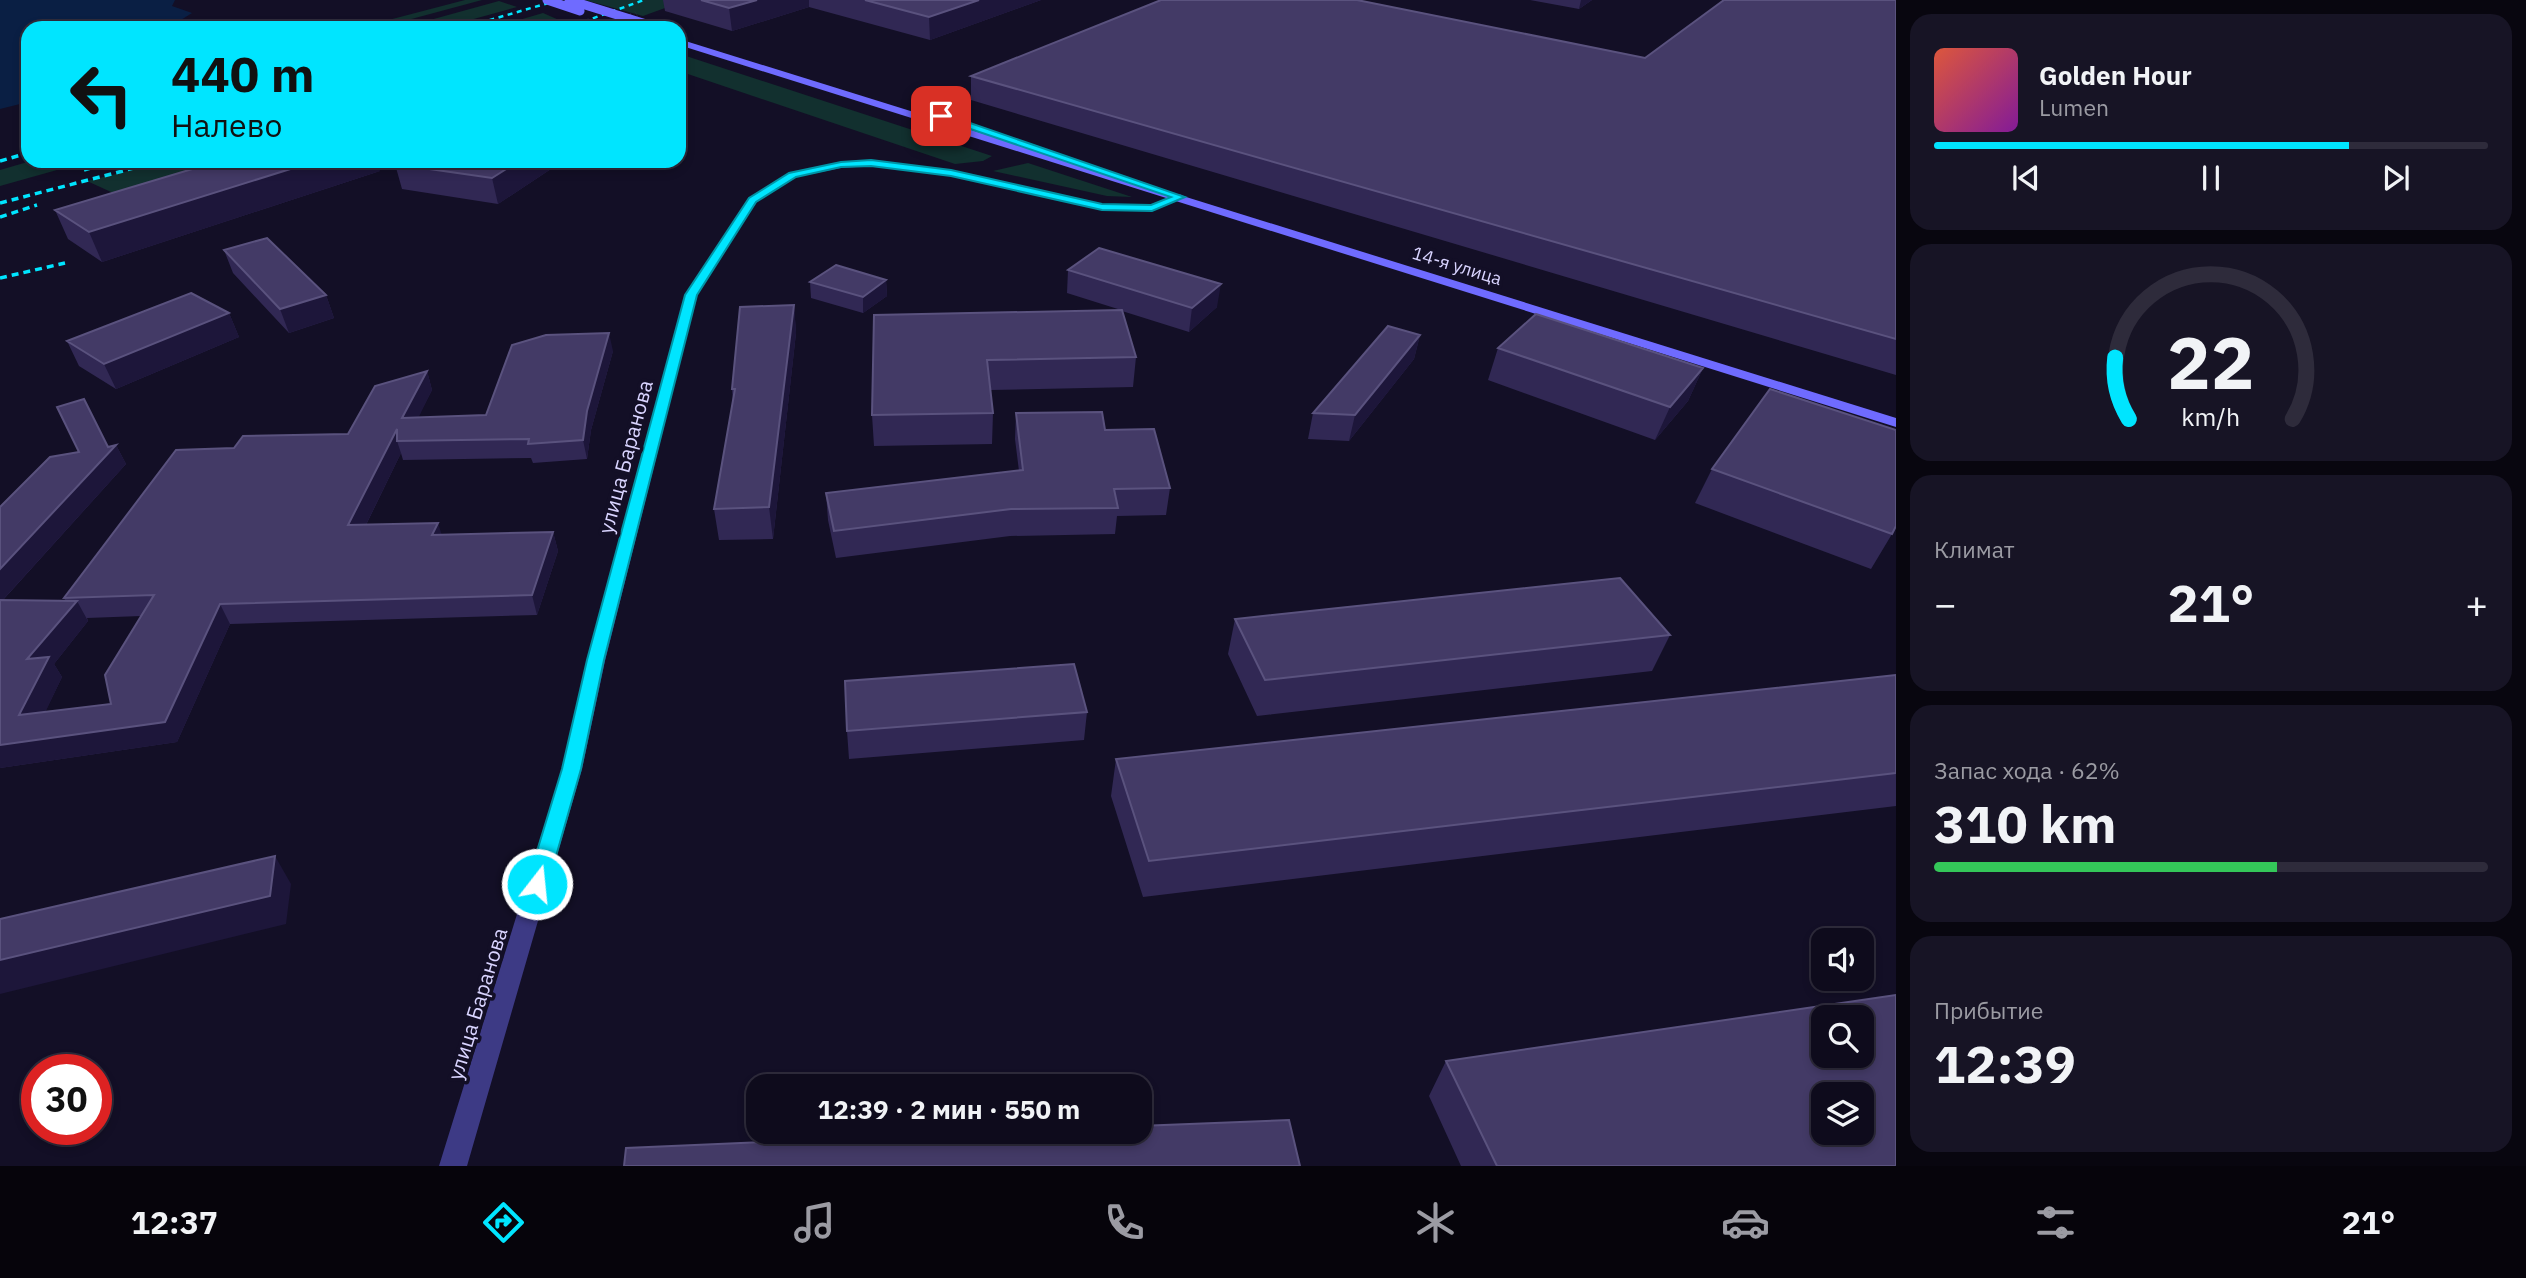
<!DOCTYPE html>
<html lang="ru">
<meta charset="utf-8">
<style>
body{margin:0;font-family:"IBM Plex Sans",sans-serif;background:#171425;color:#f1f3f6;height:100vh;display:flex;flex-direction:column;font-size:26px;white-space:nowrap}
*{box-sizing:border-box;margin:0}
p{font-size:23px;color:#9b9ba3}
.icon{flex:none;width:38px;height:38px;fill:none;stroke:currentColor;stroke-width:2;stroke-linecap:round;stroke-linejoin:round}
.map{position:relative;flex:1;overflow:hidden}
.sheet{display:flex;flex-direction:column;gap:14px;padding:14px;background:#08060f;width:630px}
.sheet>*{flex:none}
.guide{position:absolute;left:21px;top:21px;width:665px;height:147px;border-radius:21px;box-shadow:0 4px 10px #0003,0 0 0 2px #2e2b3b;background:#00e5ff;color:#111;overflow:hidden}
.controls{position:absolute;left:1811px;top:928px;display:grid;gap:14px}
.controls a{display:grid;place-items:center;width:63px;height:63px;border-radius:14px;background:#0e0b1c;box-shadow:0 4px 10px #0003,0 0 0 2px #2e2b3b;font-size:35px}
.speed{position:absolute;left:21px;top:1054px;display:flex;gap:14px;font-size:35px;font-weight:700;text-align:center}
.speed>*{display:grid;place-content:center;width:91px;height:91px;border-radius:50%;background:#0e0b1c;box-shadow:0 4px 10px #0003,0 0 0 2px #2e2b3b;line-height:1}
.speed .limit{border:10px solid #d22;background:#fff;color:#111}
.pin{position:absolute;display:grid;place-items:center;width:60px;height:60px;color:#fff;margin:-30px;border-radius:14px;box-shadow:0 4px 10px #0006}
.me{position:absolute;width:77px;margin:-38px;rotate:16deg;stroke-linejoin:round;filter:drop-shadow(0 0 5px #0008)}
.turn{display:flex;align-items:center;gap:24px;height:147px;padding:0 35px;font-size:32px}
.turn .icon{width:91px;height:91px;stroke-width:2.5}
.turn b{display:block;font-size:49px;line-height:60px}
.big{font-size:52px;font-weight:700;line-height:1.1}
.sheet .widget{flex:1;display:flex;flex-direction:column;justify-content:center;gap:10px;min-width:0;padding:0 24px;border-radius:21px;background:#171425}
.sheet .dial{align-items:center;gap:0}
.dial svg{height:182px;overflow:visible;fill:none;stroke:#2e2b3b;stroke-width:7;stroke-linecap:round;text-anchor:middle}
.dial text{fill:#f1f3f6;stroke:none}
.song{display:flex;align-items:center;gap:21px}
.cover{width:84px;height:84px;border-radius:10px;background:linear-gradient(135deg,hsl(10 70% 55%),hsl(290 70% 35%))}
.played{height:7px;border-radius:4px;background:linear-gradient(90deg,#00e5ff 75%,#2e2b3b 75%)}
.keys{display:flex;justify-content:space-around;direction:ltr}
.heat{display:flex;justify-content:space-between;align-items:center;font-size:38px;direction:ltr}
.charge{height:10px;border-radius:5px;background:linear-gradient(90deg,#34c759 62%,#2e2b3b 0)}
.trip{position:absolute;left:746px;top:1074px;width:406px;height:70px;border-radius:21px;background:#0e0b1c;box-shadow:0 4px 10px #0003,0 0 0 2px #2e2b3b;font-weight:700;line-height:70px;text-align:center}
.dock{display:flex;height:112px;justify-content:space-around;align-items:center;background:#06040b;color:#9b9ba3}
.dock .icon{width:49px;height:49px}
.dock .on{color:#00e5ff}
.dock b{font-size:32px;color:#f1f3f6}
main{display:flex;flex:1;min-height:0}
.map>svg:first-child{display:block}
.green{fill:#12302f}
.water{fill:#0a1f44}
.lines{fill:none;stroke-linecap:round;stroke-linejoin:round}
.street-tunnel{stroke:#312d47;stroke-width:9;stroke-dasharray:9 4.5;stroke-linecap:butt}
.street{fill:#3d3a85;fill-rule:evenodd}
.secondary{fill:#6f6bff;fill-rule:evenodd}
.rail-far1{stroke:#00e5ff;stroke-width:2.5;stroke-dasharray:5 4.5;stroke-linecap:butt}
.rail{stroke:#00e5ff;stroke-width:3.5;stroke-dasharray:7 5;stroke-linecap:butt}
.secondary-bridge{stroke:#6f6bff;stroke-width:9}
.wall{fill:#312854;fill-rule:evenodd}
.shaded-wall{fill:#1d163a}
.building{fill:#433a66;stroke:#5a527e;stroke-width:2;fill-rule:evenodd}
.route{fill:#00e5ff;stroke:#0095a6;stroke-width:2}
.labels{text-anchor:middle;stroke-width:7;stroke-linejoin:round;paint-order:stroke}
.far-street-label{font-size:18px;fill:#d9d4ff;stroke:#130f26}
.street-label{font-size:21px;fill:#d9d4ff;stroke:#130f26}
</style>
<main>
<div class="map">
<svg width="1896" height="1166" viewBox="0 0 1896 1166">
<rect width="100%" height="100%" fill="#130f26"/>
<!-- green -->
<path class="green" d="M465,0h17l-104,28h-20z
M585,0h102l-44,16z
M499,1l18,6 -76,21h-40z
M543,13l25,11 -15,4h-61z
M679,55l7,1 306,100 -9,5 -28,3 -276,-93z
M31,161h58l-89,25v-16z
M169,161h134l-159,46 -57,-26z
M1028,163l104,34 -25,-1 -114,-25z"/>
<!-- water -->
<path class="water" d="M0,0h175l-3,6 20,7 -24,15h-140v74l-28,7z"/>
<g class="lines">
<!-- street-tunnel -->
<path class="street-tunnel" d="M613,28l24,-13"/>
<!-- street -->
<path class="street" d="M871,160l80,10 151,34 49,1 29,-11 6,3 -34,14 -50,-1 -151,-34 -80,-10 -30,2 -45,9 -39,25 -10,13 -50,80 -92,366 -23,108 -115,397h-28l123,-397 25,-108 98,-366 64,-97 40,-25 52,-11z"/>
<!-- secondary -->
<path class="secondary" d="M679,39l1217,379v9l-1217,-382z"/>
<!-- rail-far1 -->
<path class="rail-far1" d="M462,28l97,-28
M566,28l78,-28
M645,28l16,-5"/>
<!-- rail -->
<path class="rail" d="M0,161l28,-8
M84,170l31,-9
M0,203l161,-42
M0,217l37,-12
M0,278l65,-15"/>
<!-- secondary-bridge -->
<path class="secondary-bridge" d="M547,0l33,11
M569,0l90,28"/>
</g>
<!-- wall -->
<path class="wall" d="M663,0h378l-111,40 -121,-33 -77,24 -67,-20z
M1530,0h62l-13,9z
M1896,0v375l-925,-275v-24l674,-18z
M563,161l-65,43 -96,-15 -7,-25z
M380,171l-278,91 -34,-23 -13,-29z
M224,250l102,45 8,23 -45,15 -56,-60z
M1068,270l149,37 -28,25 -67,-21 14,46 -3,30 -143,3 3,23 -1,31 -118,2 -2,-31 2,-100 247,-5 -54,-17z
M886,280l1,16 -24,17 -52,-15 -1,-16z
M794,305l2,28 -23,206 -54,1 -5,-31 19,-107 -1,-13z
M229,313l10,24 -123,52 -37,-23 -12,-25z
M1420,335l-6,24 -65,82 -41,-2 5,-26z
M1498,348l205,20 -15,33 -33,39 -167,-60z
M613,351l-22,79 -4,29 -54,4 -2,-5 -128,2 -2,-7 -35,72 76,10 111,-3 5,19 -21,64 -307,9 -53,118 -177,26v-261l108,-60 8,-2 10,19 -123,136h62l-1,-2 170,-150 114,-14 79,-63 5,19 -14,27 68,-2zM141,616l-30,88 -66,8 17,-35 -8,-13 34,-43 -1,-3z
M1016,413l89,17 65,58 -4,27 -49,1 -2,18 -105,2 -174,22 -8,-38 -2,-27 193,-22 -4,-32z
M1712,469l180,65 -21,35 -176,-66z
M1235,619l435,16 -18,36 -395,45 -29,-62z
M1896,675v131l-753,91 -32,-101 5,-37z
M1087,712l-3,28 -235,19 -2,-28z
M1446,1061l450,105h-435l-32,-70z"/>
<!-- shaded-wall -->
<path class="shaded-wall" d="M757,0h52v7l-77,24 -3,-23z
M979,0h62l-111,40 -1,-23z
M1581,0h11l-13,9z
M316,161h61l3,10 -278,91 -13,-30z
M519,161h44l-65,43 -6,-26z
M886,280l1,16 -24,17v-16z
M1221,284l-4,23 -28,25 3,-24z
M326,295l8,23 -45,15 -9,-24z
M794,305l2,28 -23,206 -4,-32z
M229,313l10,24 -123,52 -12,-25z
M609,333l4,18 -22,79 -4,29 -4,-19 4,-29z
M1420,335l-6,24 -65,82 6,-26z
M1703,368l-15,33 -33,39 15,-33z
M427,371l5,19 -23,47 -7,-19z
M397,429v12l4,12 -45,92 -8,-20z
M116,445l10,19 -126,139v-34z
M438,523l6,19 -12,-7z
M553,532l5,19 -21,64 -5,-20z
M77,601l11,20 -34,43 8,13 -28,59 -15,-21 8,-56z
M220,604l10,20 -53,118 -177,26v-23l165,-23z
M275,856l16,28 -5,40 -286,70v-34z"/>
<!-- building -->
<path class="building" d="M701,0h56l-28,8z
M865,0h114l-50,17z
M1161,0h196l288,58 79,-58h172v339l-925,-263z
M219,161h97l-227,71 -34,-22z
M399,161h120l-27,17 -97,-14z
M267,238l59,57 -46,14 -56,-59z
M1099,248l122,36 -29,24 -124,-38z
M836,265l50,15 -23,17 -53,-15z
M191,293l38,20 -125,51 -37,-23z
M794,305l-25,202 -55,2 21,-120h-3l8,-82z
M1122,310l14,47 -149,3 6,53 -121,2 2,-100z
M1536,314l167,54 -33,39 -172,-59z
M1388,326l32,9 -65,80 -42,-2z
M609,333l-22,78 -4,29 -55,4 1,-5 -132,2v-12l-49,96 90,-2 -6,12 121,-3 -21,63 -312,9 -55,118 -165,23v-145l77,1 -50,58 22,-2 -30,58 92,-11 -6,-29 49,-80 -90,3 112,-148 58,-2 9,-12 105,-2 27,-48 52,-15 -25,47 84,-3 26,-70 34,-10z
M1770,389l126,41v96l-4,8 -180,-65z
M84,399l24,48 8,-2 -116,124v-62l50,-50 29,-5 -22,-45z
M1102,412l3,18 49,-1 16,59 -56,1 4,19 -107,1 -177,22 -8,-38 197,-23 -7,-57z
M1620,578l50,57 -405,45 -30,-61z
M1074,664l13,48 -240,19 -2,-50z
M1896,675v98l-747,88 -33,-102z
M275,856l-5,40 -270,64v-41z
M1896,995v171h-399l-51,-105zM1824,1017h38v38h-38zM1824,1094h38v38h-38z
M1289,1120l11,46h-676l2,-18 371,-16h142v-6z"/>
<!-- route -->
<path class="route" d="M941,113l244,84 -33,14 -50,-1 -151,-34 -80,-10 -30,1 -45,10 -40,25 -59,93 -93,365 -23,109 -33,115 -3,6 -8,3 -7,-3 -3,-6 35,-115 25,-109 98,-365 64,-97 40,-25 52,-11 30,-2 80,10 151,34 49,1 20,-8 -233,-79z"/>
<g class="labels">
<!-- far-street labels -->
<g class="far-street-label">
<text transform="translate(1457 266) rotate(17)" y="6">14-я улица</text>
</g>
<!-- street labels -->
<g class="street-label">
<text transform="translate(626 457) rotate(-75)" y="7">улица Баранова</text>
<text transform="translate(478 1004) rotate(-73)" y="7">улица Баранова</text>
</g>
</g>
</svg>
<div class="controls">
<a><svg class="icon" aria-label="sound" viewBox="0 0 24 24"><path d="M4 9h4l5-4v14l-5-4H4zM17 9q2 3 0 6"/></svg></a>
<a><svg class="icon" aria-label="search" viewBox="0 0 24 24"><circle cx="10" cy="10" r="6"/><path d="M15 15l6 6"/></svg></a>
<a><svg class="icon" aria-label="layers" viewBox="0 0 24 24"><path d="M12 4l9 5-9 5-9-5zM3 14l9 5 9-5"/></svg></a>
</div>
<div class="speed"><div class="limit">30</div></div>
<div class="pin" style="left:941px;top:116px;background:#d93025"><svg class="icon" aria-label="arrive" viewBox="0 0 24 24"><path d="M6 21V4h12l-3 4 3 4H6"/></svg></div>
<svg class="me" style="left:537px;top:884px" viewBox="-20 -20 40 40"><circle r="17" fill="#00e5ff" stroke="#fff" stroke-width="3"/><path d="M0-11L8 9 0 5-8 9z" fill="#fff"/></svg>
<div class="trip">12:39 · 2 мин · 550 m</div>
<div class="guide">
<div class="turn"><svg class="icon" aria-label="left" viewBox="0 0 24 24"><path d="M17 20v-9H6M10 6l-5 5 5 5"/></svg><div><b>440 m</b>Налево</div></div>
</div>
</div>
<section class="sheet">
<div class="widget">
<div class="song"><i class="cover"></i><div><b>Golden Hour</b><p>Lumen</p></div></div>
<div class="played"></div>
<div class="keys"><svg class="icon" aria-label="previous" viewBox="0 0 24 24"><path d="M18 5L8 12l10 7zM5 5v14"/></svg><svg class="icon" aria-label="pause" viewBox="0 0 24 24"><path d="M8 5v14M16 5v14"/></svg><svg class="icon" aria-label="next" viewBox="0 0 24 24"><path d="M6 5l10 7-10 7zM19 5v14"/></svg></div>
</div>
<div class="widget dial"><svg viewBox="0 0 100 80">
<path d="M14 69A42 42 0 1 1 86 69"/>
<path d="M14 69A42 42 0 0 1 8 42" stroke="#00e5ff"/>
<text x="50" y="56" font-size="32" font-weight="700">22</text>
<text x="50" y="72" font-size="11">km/h</text>
</svg></div>
<div class="widget"><p>Климат</p>
<div class="heat"><a>−</a><b class="big">21°</b><a>+</a></div>
</div>
<div class="widget"><p>Запас хода · 62%</p><b class="big">310 km</b><div class="charge"></div></div>
<div class="widget"><p>Прибытие</p><b class="big">12:39</b></div>
</section>
</main>
<nav class="dock">
<b>12:37</b>
<svg class="icon on" aria-label="directions" viewBox="0 0 24 24"><path d="M12 3l9 9-9 9-9-9zM9 14v-3h6M13 9l2 2-2 2"/></svg>
<svg class="icon" aria-label="music" viewBox="0 0 24 24"><path d="M9 18V5l10-2v13"/><circle cx="6" cy="18" r="3"/><circle cx="16" cy="16" r="3"/></svg>
<svg class="icon" aria-label="phone" viewBox="0 0 24 24"><path d="M5 4h4l2 5-3 2q2 4 5 5l2-3 5 2v4C11 20 4 13 5 4z"/></svg>
<svg class="icon" aria-label="climate" viewBox="0 0 24 24"><path d="M12 3v18M4 7l16 10M4 17L20 7"/></svg>
<svg class="icon" aria-label="car" viewBox="0 0 24 24"><path d="M5 17H2v-5l4-1 3-4h7l3 4 3 1v5h-3M9 17h6M6 11h13"/><circle cx="7" cy="17" r="2"/><circle cx="17" cy="17" r="2"/></svg>
<svg class="icon" aria-label="filters" viewBox="0 0 24 24"><path d="M4 7h16M4 17h16"/><circle cx="9" cy="7" r="2"/><circle cx="15" cy="17" r="2"/></svg>
<b>21°</b>
</nav>
